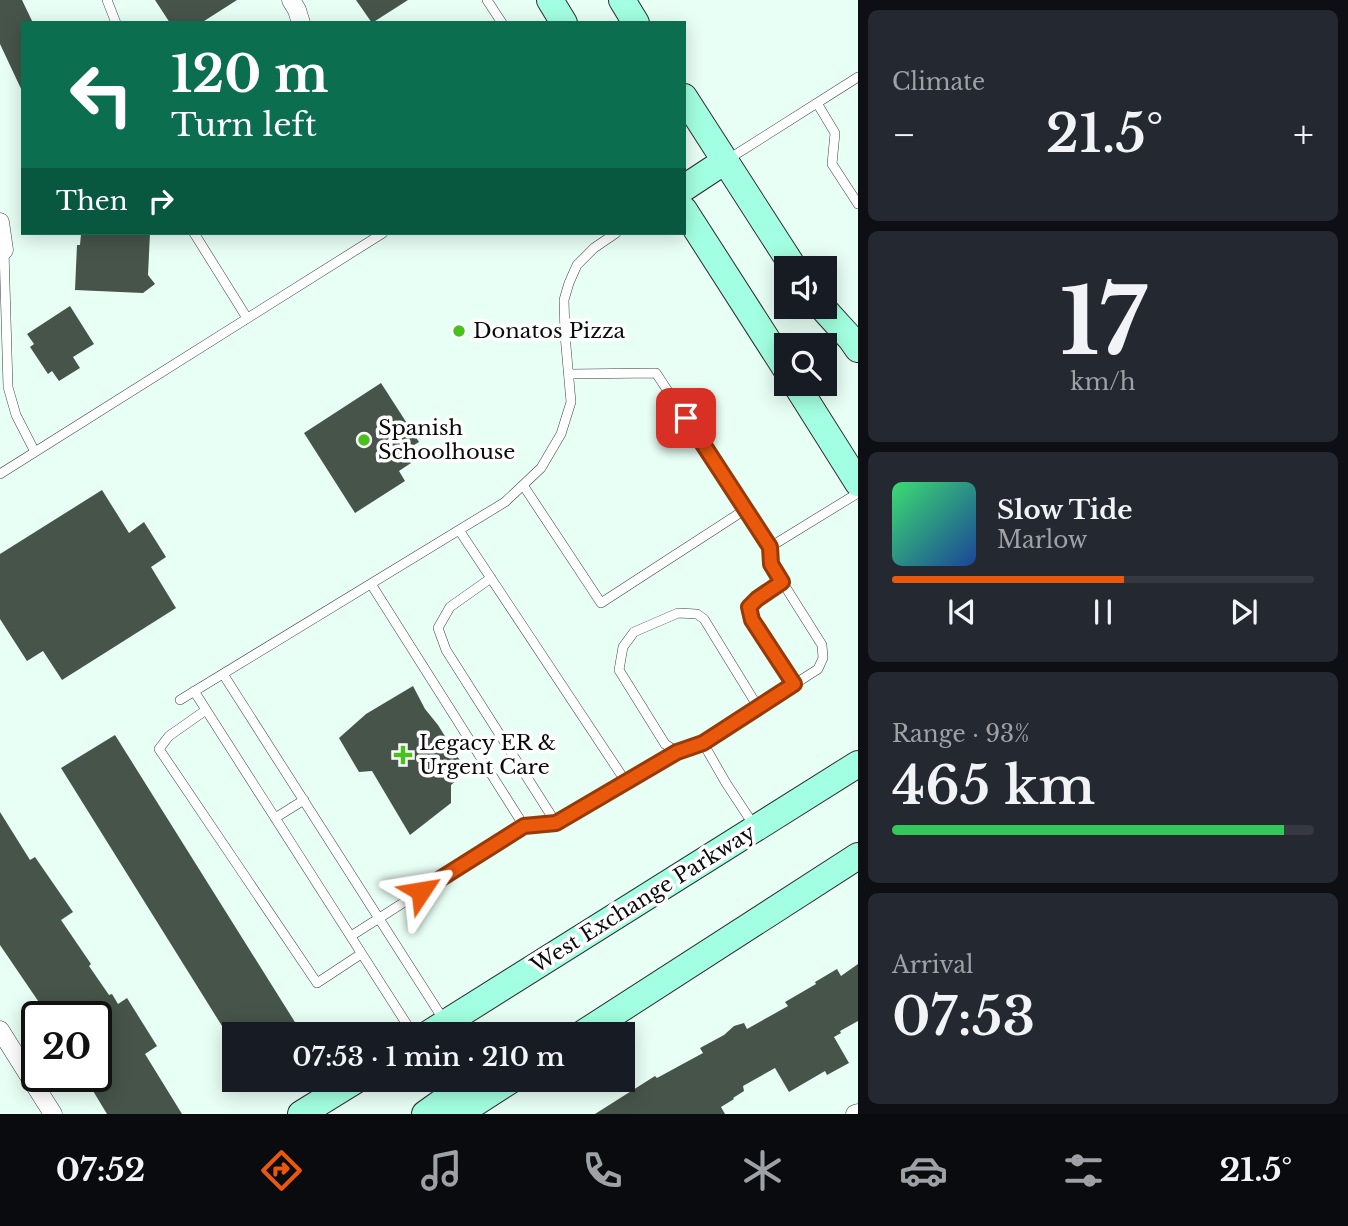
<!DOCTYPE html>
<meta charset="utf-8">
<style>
body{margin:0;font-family:"Libre Baskerville",serif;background:#242831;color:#f1f3f6;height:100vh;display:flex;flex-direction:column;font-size:26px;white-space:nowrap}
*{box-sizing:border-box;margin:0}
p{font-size:23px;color:#9ea1a6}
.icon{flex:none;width:38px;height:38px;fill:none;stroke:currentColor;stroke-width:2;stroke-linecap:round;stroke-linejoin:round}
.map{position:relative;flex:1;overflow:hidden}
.side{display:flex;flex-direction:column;gap:10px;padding:10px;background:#0d0f14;width:490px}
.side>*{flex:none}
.guide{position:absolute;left:21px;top:21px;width:665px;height:214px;border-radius:0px;box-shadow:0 4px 18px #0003;background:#0b6e4f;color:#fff;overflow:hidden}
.controls{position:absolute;left:774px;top:256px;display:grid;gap:14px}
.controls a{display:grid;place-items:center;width:63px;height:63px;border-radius:0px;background:#171b24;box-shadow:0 4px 18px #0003;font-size:35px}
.speed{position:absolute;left:21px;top:1001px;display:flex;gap:14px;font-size:35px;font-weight:700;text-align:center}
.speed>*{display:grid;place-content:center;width:91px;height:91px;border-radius:50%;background:#171b24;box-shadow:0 4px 18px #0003;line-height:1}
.speed .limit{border:4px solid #111;border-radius:10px;background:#fff;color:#111}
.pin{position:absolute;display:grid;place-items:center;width:60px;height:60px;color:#fff;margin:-30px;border-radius:14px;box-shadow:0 4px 10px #0006}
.me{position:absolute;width:77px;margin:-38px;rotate:57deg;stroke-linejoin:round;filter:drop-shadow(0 0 5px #0008)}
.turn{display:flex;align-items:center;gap:24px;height:147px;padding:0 35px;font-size:32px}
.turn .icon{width:91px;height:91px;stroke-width:2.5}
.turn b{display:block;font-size:49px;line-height:60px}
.then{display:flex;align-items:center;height:66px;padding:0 35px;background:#0003;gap:14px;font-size:26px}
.big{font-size:52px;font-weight:600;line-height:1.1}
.side .card{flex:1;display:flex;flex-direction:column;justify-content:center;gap:10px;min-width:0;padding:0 24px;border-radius:10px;background:#242831}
.side .dial{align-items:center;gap:0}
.dial b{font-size:91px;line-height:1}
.song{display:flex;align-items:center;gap:21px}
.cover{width:84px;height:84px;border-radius:10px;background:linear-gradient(135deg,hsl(140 70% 55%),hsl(220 70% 35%))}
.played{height:7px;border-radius:4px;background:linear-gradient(90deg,#ea580c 55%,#363941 55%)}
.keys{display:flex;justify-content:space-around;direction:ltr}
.heat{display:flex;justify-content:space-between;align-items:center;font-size:38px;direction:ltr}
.charge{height:10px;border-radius:5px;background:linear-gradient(90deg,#34c759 93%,#363941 0)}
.trip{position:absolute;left:222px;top:1022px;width:413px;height:70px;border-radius:0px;background:#171b24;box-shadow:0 4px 18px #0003;font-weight:600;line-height:70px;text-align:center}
.dock{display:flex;height:112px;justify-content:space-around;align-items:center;background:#090b0e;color:#9ea1a6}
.dock .icon{width:49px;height:49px}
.dock .current{color:#ea580c}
.dock b{font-size:32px;color:#f1f3f6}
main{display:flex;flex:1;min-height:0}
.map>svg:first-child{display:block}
.building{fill:#465449}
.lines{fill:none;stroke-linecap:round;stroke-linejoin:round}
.lane-casing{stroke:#3e3e3e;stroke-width:10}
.street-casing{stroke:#3e3e3e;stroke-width:19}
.secondary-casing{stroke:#2d2d2d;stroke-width:28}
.lane{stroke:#fff;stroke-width:9}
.street{stroke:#fff;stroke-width:18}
.secondary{stroke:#a3ffe1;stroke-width:26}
.route-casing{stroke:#983908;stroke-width:18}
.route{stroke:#ea580c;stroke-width:12}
.poi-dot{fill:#48c01d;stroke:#fff;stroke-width:2.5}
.labels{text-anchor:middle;stroke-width:7;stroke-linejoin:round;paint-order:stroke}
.poi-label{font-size:21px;fill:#0b0b0b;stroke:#fff;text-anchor:start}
.street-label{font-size:21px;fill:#0b0b0b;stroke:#fff}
</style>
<main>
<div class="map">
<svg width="858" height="1114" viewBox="0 0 858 1114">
<rect width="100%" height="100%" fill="#e8fff6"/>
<!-- building -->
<path class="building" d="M0,0h22l11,23h-10v70l-23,-49z
M155,0h82l-36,23h-31z
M356,0h52l-36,23z
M117,233h33l-2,42 7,9 -12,9 -68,-3 2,-45h3l1,-11 36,1z
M70,306l24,38 -21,13 7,11 -21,13 -7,-10 -4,3 -18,-27 4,-3 -7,-10z
M381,383l38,59 -15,9 7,12 -12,8 6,10 -50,32 -51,-80z
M102,490l27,43 15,-11 22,35 -15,10 25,41 -114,72 -19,-29 -16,10 -27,-42v-65z
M413,686l12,23 13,16 29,47 -16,13v18l-41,32 -38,-64 -13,1 -20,-34 27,-24z
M115,735l183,292 -11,7h-60l-166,-266z
M0,812l30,48 5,-3 38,55 -12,8 30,44 -2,2 20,29 3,-1 6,10 9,-6 30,48 -12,8 37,60h-75l-23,-38h12v-59h-47l-49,-72z
M858,964v57l-18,10 1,2 -7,4 15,26 -22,12 -2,-4 -36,21 -14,-24 -32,18 1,5 -11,7 1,1 -13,8 4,7h-130l60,-38 2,2 46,-25 -3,-5 24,-13 10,-9 10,-3 3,6 41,-23 -3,-4 31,-18 -1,-2 22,-13 4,7z"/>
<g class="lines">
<!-- lane casing -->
<g class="lane-casing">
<path id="lane" d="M107,0l9,23
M487,0l15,23
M817,103l18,30 -3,31 26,40
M727,160l131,-83
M194,233l53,85
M4,250l4,137 8,28 19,37
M569,374l87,-1 114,174
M0,474l383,-241
M523,485l78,118 145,-94
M459,530l167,252 51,-30
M491,578l-41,29 -12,21 8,22 110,173
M782,582l-25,17 -8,8 3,13 42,64
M223,674l222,348
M194,691l219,343
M180,700l325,-198 36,-34 20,-34 10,-32 -6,-67 -1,-35 5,-17 8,-18 17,-17 22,-15
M206,710l-37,26 -10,13 158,234 44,-29
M703,743l-26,9 -12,-8 -46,-74 4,-23 11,-15 44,-19 19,1 7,5 54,88
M275,818l29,-18
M524,826l32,-3 70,-41
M755,827l-29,-44 -23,-40 115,-74 5,-11 -1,-13 -51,-81 -1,-17 88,-54
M351,936l173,-110 -153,-242"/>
</g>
<!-- street casing -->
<g class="street-casing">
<path id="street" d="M291,0l6,10 4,13
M0,222l4,28
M0,1030l53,84
M855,1114l3,-1"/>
</g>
<!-- secondary casing -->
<g class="secondary-casing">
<path id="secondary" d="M550,0l14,23
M622,0l14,23
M684,97l110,171
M684,188l41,-27
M684,210l102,159
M821,306l30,33 7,10
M795,383l63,100
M428,1034l430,-270
M582,1034l276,-178
M301,1114l55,-34
M425,1114l21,-15 16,-19
M458,1114l53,-34"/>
</g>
<!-- lane -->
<use href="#lane" class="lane"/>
<!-- street -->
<use href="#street" class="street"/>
<!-- secondary -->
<use href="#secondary" class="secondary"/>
</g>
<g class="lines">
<!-- route casing -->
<g class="route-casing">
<path id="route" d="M421,891l103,-65 32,-3 121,-71 26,-9 91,-59 -42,-64 -3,-13 8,-8 25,-17 -11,-18 -1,-17 -84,-129"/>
</g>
<!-- route -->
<use href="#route" class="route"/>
</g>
<!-- markers -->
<g class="poi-dot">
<circle cx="459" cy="331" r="7"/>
<circle cx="364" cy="440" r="7"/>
<path d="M399.5 744.5h7v7h7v7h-7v7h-7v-7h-7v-7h7z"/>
</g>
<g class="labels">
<!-- poi labels -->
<g class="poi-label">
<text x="473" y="338">Donatos Pizza</text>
<text x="378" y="435">Spanish<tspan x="378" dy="24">Schoolhouse</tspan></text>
<text x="419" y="750">Legacy ER &amp;<tspan x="419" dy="24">Urgent Care</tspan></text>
</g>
<!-- street labels -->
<g class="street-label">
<text transform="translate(643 899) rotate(-32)" y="7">West Exchange Parkway</text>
</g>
</g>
</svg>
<div class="controls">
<a><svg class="icon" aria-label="sound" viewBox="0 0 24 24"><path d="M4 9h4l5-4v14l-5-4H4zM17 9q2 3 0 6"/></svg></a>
<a><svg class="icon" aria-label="search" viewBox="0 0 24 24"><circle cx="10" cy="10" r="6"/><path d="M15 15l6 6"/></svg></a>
</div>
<div class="speed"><div class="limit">20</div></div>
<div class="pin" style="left:686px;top:418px;background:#d93025"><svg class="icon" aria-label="arrive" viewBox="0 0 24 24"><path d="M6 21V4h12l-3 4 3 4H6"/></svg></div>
<svg class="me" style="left:421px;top:891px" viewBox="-20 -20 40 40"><path d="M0-17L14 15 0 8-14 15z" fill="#ea580c" stroke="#fff" stroke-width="4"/></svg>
<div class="trip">07:53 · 1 min · 210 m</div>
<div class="guide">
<div class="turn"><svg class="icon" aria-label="left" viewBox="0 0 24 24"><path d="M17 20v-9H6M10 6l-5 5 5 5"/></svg><div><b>120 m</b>Turn left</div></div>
<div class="then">Then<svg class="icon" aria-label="right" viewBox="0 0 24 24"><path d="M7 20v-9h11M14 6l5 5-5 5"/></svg></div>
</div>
</div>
<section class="side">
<div class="card"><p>Climate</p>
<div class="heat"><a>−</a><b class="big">21.5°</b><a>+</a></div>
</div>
<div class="card dial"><b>17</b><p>km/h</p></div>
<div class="card">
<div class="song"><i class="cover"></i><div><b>Slow Tide</b><p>Marlow</p></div></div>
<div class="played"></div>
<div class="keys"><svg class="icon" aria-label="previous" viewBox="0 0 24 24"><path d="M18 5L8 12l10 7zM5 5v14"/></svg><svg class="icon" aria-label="pause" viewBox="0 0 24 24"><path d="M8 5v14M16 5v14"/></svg><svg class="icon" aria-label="next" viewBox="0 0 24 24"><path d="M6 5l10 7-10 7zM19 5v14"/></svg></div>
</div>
<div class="card"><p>Range · 93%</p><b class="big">465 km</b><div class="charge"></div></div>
<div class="card"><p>Arrival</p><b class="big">07:53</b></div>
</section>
</main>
<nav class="dock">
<b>07:52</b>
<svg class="icon current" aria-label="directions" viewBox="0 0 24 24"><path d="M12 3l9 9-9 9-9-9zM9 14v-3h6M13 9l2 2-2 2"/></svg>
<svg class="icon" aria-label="music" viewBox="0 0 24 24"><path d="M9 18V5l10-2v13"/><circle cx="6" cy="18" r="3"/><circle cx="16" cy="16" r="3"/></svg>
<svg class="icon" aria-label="phone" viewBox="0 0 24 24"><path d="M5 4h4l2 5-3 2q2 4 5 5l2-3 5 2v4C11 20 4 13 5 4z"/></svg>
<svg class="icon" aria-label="climate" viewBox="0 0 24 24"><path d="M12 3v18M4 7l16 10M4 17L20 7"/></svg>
<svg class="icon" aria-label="car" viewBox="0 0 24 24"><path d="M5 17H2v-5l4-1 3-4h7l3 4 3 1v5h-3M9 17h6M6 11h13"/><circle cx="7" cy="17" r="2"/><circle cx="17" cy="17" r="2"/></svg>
<svg class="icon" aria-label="filters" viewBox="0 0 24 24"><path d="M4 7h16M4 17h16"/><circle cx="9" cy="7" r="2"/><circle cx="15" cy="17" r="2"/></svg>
<b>21.5°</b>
</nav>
